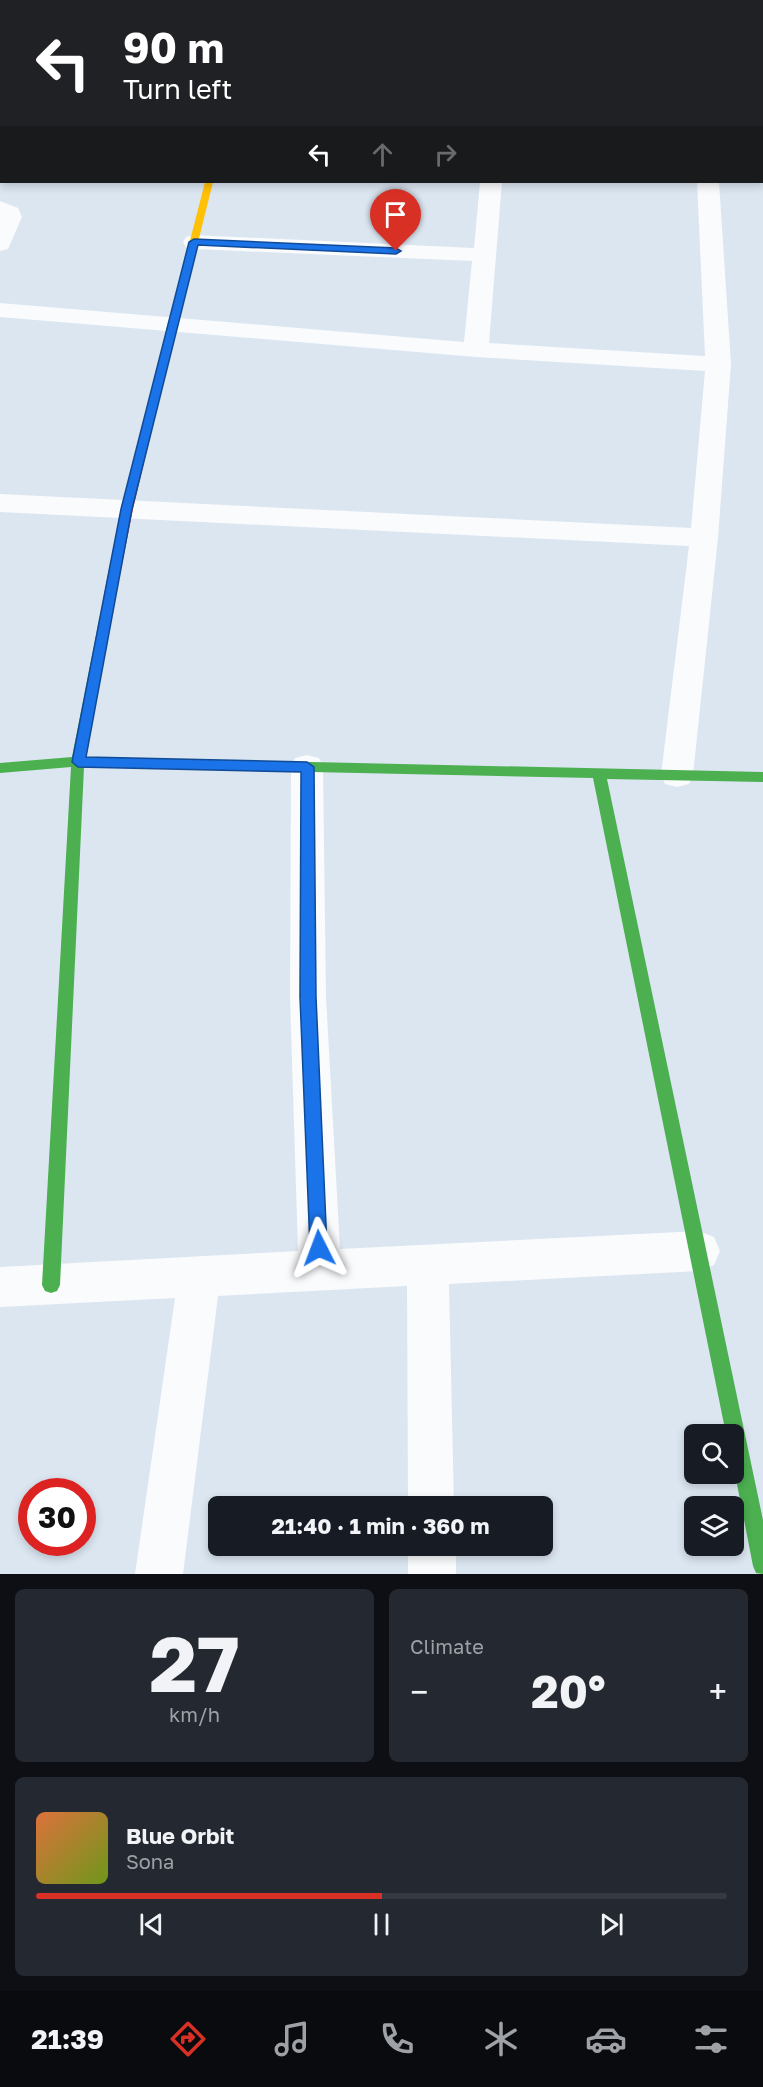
<!DOCTYPE html>
<meta charset="utf-8">
<style>
body{margin:0;font-family:"Golos Text",sans-serif;background:#242831;color:#f1f3f6;height:100vh;display:flex;flex-direction:column;font-size:22px;white-space:nowrap}
*{box-sizing:border-box;margin:0}
p{font-size:20px;color:#9ea1a6}
.icon{flex:none;width:33px;height:33px;fill:none;stroke:currentColor;stroke-width:2;stroke-linecap:round;stroke-linejoin:round}
.map{position:relative;height:1574px;overflow:hidden}
.side{display:flex;flex-direction:column;gap:15px;padding:15px;background:#0d0f14;flex:1}
.side>*{flex:none}
.top-card{position:absolute;left:0px;top:0px;width:764px;height:183px;box-shadow:0 3px 9px #0003;background:#202124;color:#fff;overflow:hidden}
.buttons{position:absolute;left:684px;top:1424px;display:grid;gap:12px}
.buttons a{display:grid;place-items:center;width:60px;height:60px;border-radius:9px;background:#171b24;box-shadow:0 3px 9px #0003;font-size:30px}
.speed{position:absolute;left:18px;top:1478px;display:flex;gap:12px;font-size:30px;font-weight:700;text-align:center}
.speed>*{display:grid;place-content:center;width:78px;height:78px;border-radius:50%;background:#171b24;box-shadow:0 3px 9px #0003;line-height:1}
.speed .limit{border:9px solid #d22;background:#fff;color:#111}
.pin{position:absolute;display:grid;place-items:center;width:51px;height:51px;color:#fff;margin:-62px -26px;border-radius:50% 50% 50% 0;rotate:-45deg;box-shadow:0 0 6px #0007}
.pin .icon{rotate:45deg}
.me{position:absolute;width:66px;margin:-33px;rotate:357deg;stroke-linejoin:round;filter:drop-shadow(0 0 4px #0008)}
.turn{display:flex;align-items:center;gap:21px;height:126px;padding:0 24px;font-size:27px}
.turn .icon{width:78px;height:78px;stroke-width:2.5}
.turn b{display:block;font-size:42px;line-height:51px}
.lanes{display:flex;align-items:center;height:57px;padding:0 24px;background:#0003;justify-content:center;gap:30px;direction:ltr}
.lanes .off{opacity:.35}
.big{font-size:45px;font-weight:700;line-height:1.1}
.side .tile{flex:1;display:flex;flex-direction:column;justify-content:center;gap:9px;min-width:0;padding:0 21px;border-radius:9px;background:#242831}
.side .dial{align-items:center;gap:0}
.dial b{font-size:78px;line-height:1}
.song{display:flex;align-items:center;gap:18px}
.cover{width:72px;height:72px;border-radius:9px;background:linear-gradient(135deg,hsl(20 70% 55%),hsl(80 70% 35%))}
.played{height:6px;border-radius:3px;background:linear-gradient(90deg,#d93025 50%,#363941 50%)}
.keys{display:flex;justify-content:space-around;direction:ltr}
.heat{display:flex;justify-content:space-between;align-items:center;font-size:33px;direction:ltr}
.side .tiles{flex:1;display:grid;gap:15px;grid-template-columns:1fr 1fr}
.tile:last-child{grid-column:span 2}
.trip{position:absolute;left:208px;top:1496px;width:345px;height:60px;border-radius:9px;background:#171b24;box-shadow:0 3px 9px #0003;font-weight:700;line-height:60px;text-align:center}
.tabs{display:flex;height:96px;justify-content:space-around;align-items:center;background:#090b0e;color:#9ea1a6}
.tabs .icon{width:42px;height:42px}
.tabs .current{color:#d93025}
.tabs b{font-size:27px;color:#f1f3f6}
.map>svg:first-child{display:block}
.lines{fill:none;stroke-linecap:round;stroke-linejoin:round}
.street{fill:#fafbfd;fill-rule:evenodd}
.fast{fill:#4caf50;fill-rule:evenodd}
.slow{fill:#ffc107;fill-rule:evenodd}
.jam{fill:#c62828;fill-rule:evenodd}
.route{fill:#1a73e8;stroke:#114b97;stroke-width:1.5}
</style>
<div class="map">
<svg width="763" height="1574" viewBox="0 0 763 1574">
<rect width="100%" height="100%" fill="#dbe6f1"/>
<g class="lines">
<!-- street -->
<path class="street" d="M48,0h18v2h-18z
M275,0h33l1,2h-33z
M352,0h18v2h-18z
M461,0h18l-19,2z
M544,0h18l-19,2z
M615,0h18l-19,2z
M712,0h18v2h-18z
M762,21l1,1v12l-1,-1z
M0,30h2v12h-2z
M762,66h1v12h-1z
M0,126h2v12h-2z
M762,132h1v12h-1z
M480,182h22l-13,161 216,13 -8,-174h22l12,182 -13,174 -25,237 -4,9 -12,3 -12,-3 -4,-9 28,-229 -689,-34v-18l691,34 14,-157 -229,-14 -476,-40v-14l464,39 8,-81 -278,-12 -8,-2 -3,-5 3,-5 8,-2 280,13z
M0,201l18,7 4,9 -14,32 -8,2z
M307,755l12,3 4,9 3,230 14,252 359,-18 15,6 6,14 -6,14 -15,6 -250,13 5,222h-46l-1,-220 -189,10 -35,278h-48l40,-276 -175,9v-40l298,-16 -8,-254 1,-230 4,-9z
M408,1545h48v29h-48z"/>
<!-- fast -->
<path class="fast" d="M108,601l6,4 -28,152 677,15v10l-156,-3 156,741v54l-7,-1 -3,-7 -19,-97v-35h-8l-133,-656 -509,-11 -24,518 -3,6 -6,2 -6,-2 -3,-6 29,-518 -71,6v-10l72,-6 30,-152z"/>
<!-- slow -->
<path class="slow" d="M205,182h8l-57,230 -5,3 -5,-3z"/>
<!-- jam -->
<path class="jam" d="M151,409l5,3 -23,97 -19,96 -6,4 -6,-4 19,-96 25,-97z"/>
</g>
<!-- route -->
<path class="route" d="M194,239l202,9 5,3 -5,3 -198,-9 -66,264 -46,248 221,5 7,5 2,230 11,251 -2,5 -6,3 -6,-3 -3,-5 -10,-251 1,-225 -223,-5 -6,-5 49,-253 68,-267z"/>
</svg>
<div class="buttons">
<a><svg class="icon" aria-label="search" viewBox="0 0 24 24"><circle cx="10" cy="10" r="6"/><path d="M15 15l6 6"/></svg></a>
<a><svg class="icon" aria-label="layers" viewBox="0 0 24 24"><path d="M12 4l9 5-9 5-9-5zM3 14l9 5 9-5"/></svg></a>
</div>
<div class="speed"><div class="limit">30</div></div>
<div class="pin" style="left:396px;top:251px;background:#d93025"><svg class="icon" aria-label="arrive" viewBox="0 0 24 24"><path d="M6 21V4h12l-3 4 3 4H6"/></svg></div>
<svg class="me" style="left:319px;top:1248px" viewBox="-20 -20 40 40"><path d="M0-17L14 15 0 8-14 15z" fill="#1a73e8" stroke="#fff" stroke-width="4"/></svg>
<div class="trip">21:40 · 1 min · 360 m</div>
<div class="top-card">
<div class="turn"><svg class="icon" aria-label="left" viewBox="0 0 24 24"><path d="M17 20v-9H6M10 6l-5 5 5 5"/></svg><div><b>90 m</b>Turn left</div></div>
<div class="lanes"><svg class="icon" aria-label="left" viewBox="0 0 24 24"><path d="M17 20v-9H6M10 6l-5 5 5 5"/></svg><svg class="icon off" aria-label="ahead" viewBox="0 0 24 24"><path d="M12 20V5M6 11l6-6 6 6"/></svg><svg class="icon off" aria-label="right" viewBox="0 0 24 24"><path d="M7 20v-9h11M14 6l5 5-5 5"/></svg></div>
</div>
</div>
<section class="side">
<div class="tiles">
<div class="tile dial"><b>27</b><p>km/h</p></div>
<div class="tile"><p>Climate</p>
<div class="heat"><a>−</a><b class="big">20°</b><a>+</a></div>
</div>
<div class="tile">
<div class="song"><i class="cover"></i><div><b>Blue Orbit</b><p>Sona</p></div></div>
<div class="played"></div>
<div class="keys"><svg class="icon" aria-label="previous" viewBox="0 0 24 24"><path d="M18 5L8 12l10 7zM5 5v14"/></svg><svg class="icon" aria-label="pause" viewBox="0 0 24 24"><path d="M8 5v14M16 5v14"/></svg><svg class="icon" aria-label="next" viewBox="0 0 24 24"><path d="M6 5l10 7-10 7zM19 5v14"/></svg></div>
</div>
</div>
</section>
<nav class="tabs">
<b>21:39</b>
<svg class="icon current" aria-label="directions" viewBox="0 0 24 24"><path d="M12 3l9 9-9 9-9-9zM9 14v-3h6M13 9l2 2-2 2"/></svg>
<svg class="icon" aria-label="music" viewBox="0 0 24 24"><path d="M9 18V5l10-2v13"/><circle cx="6" cy="18" r="3"/><circle cx="16" cy="16" r="3"/></svg>
<svg class="icon" aria-label="phone" viewBox="0 0 24 24"><path d="M5 4h4l2 5-3 2q2 4 5 5l2-3 5 2v4C11 20 4 13 5 4z"/></svg>
<svg class="icon" aria-label="climate" viewBox="0 0 24 24"><path d="M12 3v18M4 7l16 10M4 17L20 7"/></svg>
<svg class="icon" aria-label="car" viewBox="0 0 24 24"><path d="M5 17H2v-5l4-1 3-4h7l3 4 3 1v5h-3M9 17h6M6 11h13"/><circle cx="7" cy="17" r="2"/><circle cx="17" cy="17" r="2"/></svg>
<svg class="icon" aria-label="filters" viewBox="0 0 24 24"><path d="M4 7h16M4 17h16"/><circle cx="9" cy="7" r="2"/><circle cx="15" cy="17" r="2"/></svg>
</nav>
